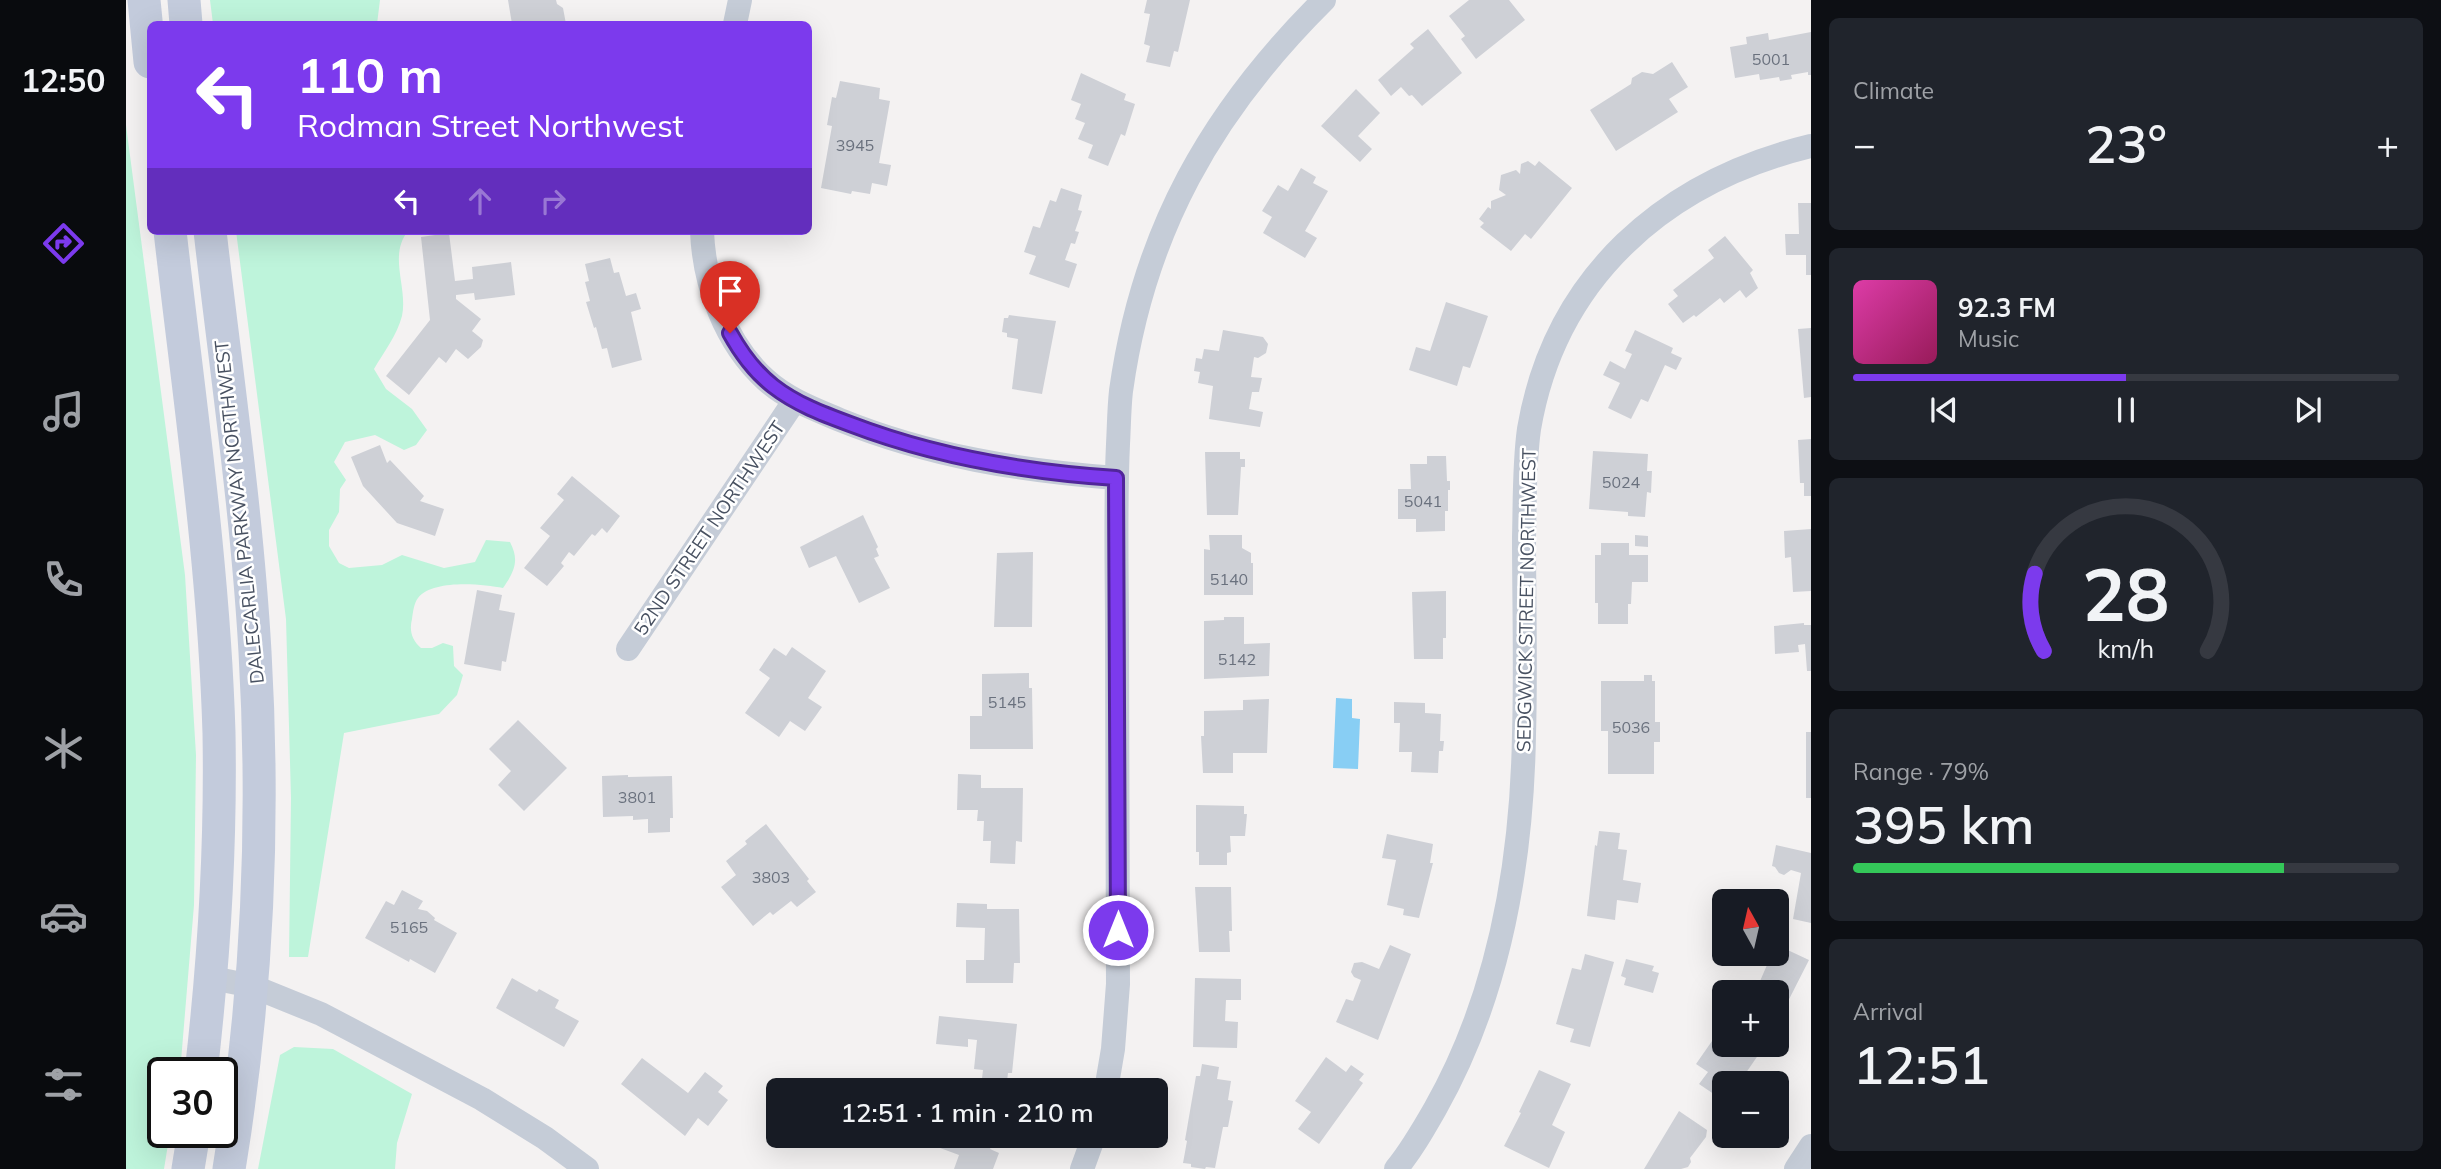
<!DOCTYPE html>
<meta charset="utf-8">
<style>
body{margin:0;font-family:Mulish,sans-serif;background:#20242c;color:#f1f3f6;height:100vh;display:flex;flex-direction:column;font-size:26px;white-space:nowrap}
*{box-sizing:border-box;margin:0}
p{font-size:23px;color:#9ea1a6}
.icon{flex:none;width:38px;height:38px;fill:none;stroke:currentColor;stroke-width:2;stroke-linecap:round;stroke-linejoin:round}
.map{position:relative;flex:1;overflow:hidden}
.drawer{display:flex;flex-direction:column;gap:18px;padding:18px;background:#0d0f14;width:630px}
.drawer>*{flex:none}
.guide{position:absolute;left:21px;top:21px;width:665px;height:214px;border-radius:10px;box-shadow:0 7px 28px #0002;background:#7c3aed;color:#fff;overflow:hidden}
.needle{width:46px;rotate:352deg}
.fabs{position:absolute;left:1586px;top:889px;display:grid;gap:14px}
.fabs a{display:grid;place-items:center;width:77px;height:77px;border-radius:10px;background:#171b24;box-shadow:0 7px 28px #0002;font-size:35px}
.speed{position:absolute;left:21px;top:1057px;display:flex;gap:14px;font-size:35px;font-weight:700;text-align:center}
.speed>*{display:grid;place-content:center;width:91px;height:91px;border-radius:50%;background:#171b24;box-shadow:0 7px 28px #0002;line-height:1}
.speed .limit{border:4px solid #111;border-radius:10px;background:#fff;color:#111}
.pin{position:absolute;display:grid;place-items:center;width:60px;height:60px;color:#fff;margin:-72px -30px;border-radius:50% 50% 50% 0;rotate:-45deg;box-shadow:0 0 7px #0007}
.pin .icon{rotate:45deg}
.me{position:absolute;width:77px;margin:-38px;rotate:0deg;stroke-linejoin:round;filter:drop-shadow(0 0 5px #0008)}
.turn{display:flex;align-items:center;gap:24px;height:147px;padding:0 35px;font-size:32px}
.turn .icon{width:91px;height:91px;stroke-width:2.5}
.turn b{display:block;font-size:49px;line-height:60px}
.lanes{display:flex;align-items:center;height:66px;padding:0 35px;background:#0003;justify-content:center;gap:35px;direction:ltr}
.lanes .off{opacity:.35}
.big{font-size:52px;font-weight:600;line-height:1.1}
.drawer .card{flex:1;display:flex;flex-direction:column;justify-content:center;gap:10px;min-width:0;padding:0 24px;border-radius:10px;background:#20242c}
.drawer .dial{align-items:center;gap:0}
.dial svg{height:182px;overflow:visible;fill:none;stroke:#363941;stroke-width:7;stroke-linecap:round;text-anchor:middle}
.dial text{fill:#f1f3f6;stroke:none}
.song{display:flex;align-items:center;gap:21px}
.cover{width:84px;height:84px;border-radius:10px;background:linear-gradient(135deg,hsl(320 70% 55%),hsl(330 70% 35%))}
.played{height:7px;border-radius:4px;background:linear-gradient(90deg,#7c3aed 50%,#363941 50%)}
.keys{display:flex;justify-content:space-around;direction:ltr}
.heat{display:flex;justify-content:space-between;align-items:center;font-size:38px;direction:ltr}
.charge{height:10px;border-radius:5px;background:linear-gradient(90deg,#34c759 79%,#363941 0)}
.trip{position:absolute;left:640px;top:1078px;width:402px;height:70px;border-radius:10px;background:#171b24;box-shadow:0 7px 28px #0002;font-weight:600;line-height:70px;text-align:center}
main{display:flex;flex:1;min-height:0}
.tabs{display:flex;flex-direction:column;width:126px;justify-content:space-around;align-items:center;background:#090b0e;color:#9ea1a6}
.tabs .icon{width:49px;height:49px}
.tabs .on{color:#7c3aed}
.tabs b{font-size:32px;color:#f1f3f6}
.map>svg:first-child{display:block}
.green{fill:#bef4db}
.water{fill:#88cef4}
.building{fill:#ced0d6}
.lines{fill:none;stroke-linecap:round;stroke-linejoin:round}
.minor{stroke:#c5ccd7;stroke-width:24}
.secondary{stroke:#c3cbdc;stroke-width:33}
.route-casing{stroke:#51269a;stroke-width:18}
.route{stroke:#7c3aed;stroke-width:12}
.labels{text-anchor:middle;stroke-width:5;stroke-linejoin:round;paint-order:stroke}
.number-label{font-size:16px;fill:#6a717e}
.street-label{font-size:19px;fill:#485161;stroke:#fff}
</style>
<main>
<nav class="tabs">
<b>12:50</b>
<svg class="icon on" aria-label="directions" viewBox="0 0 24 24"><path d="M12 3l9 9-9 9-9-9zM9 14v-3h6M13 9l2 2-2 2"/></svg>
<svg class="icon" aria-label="music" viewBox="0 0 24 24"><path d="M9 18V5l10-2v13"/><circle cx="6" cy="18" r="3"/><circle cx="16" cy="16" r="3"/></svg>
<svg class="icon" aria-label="phone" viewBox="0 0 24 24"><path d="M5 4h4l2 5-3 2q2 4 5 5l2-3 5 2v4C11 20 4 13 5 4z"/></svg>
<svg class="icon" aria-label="climate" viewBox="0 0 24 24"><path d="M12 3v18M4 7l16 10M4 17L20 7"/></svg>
<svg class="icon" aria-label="car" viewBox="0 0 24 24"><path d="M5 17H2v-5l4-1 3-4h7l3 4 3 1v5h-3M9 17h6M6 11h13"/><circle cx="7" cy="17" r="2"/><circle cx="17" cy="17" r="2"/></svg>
<svg class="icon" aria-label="filters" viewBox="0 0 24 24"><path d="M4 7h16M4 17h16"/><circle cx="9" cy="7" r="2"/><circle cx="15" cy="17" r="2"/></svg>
</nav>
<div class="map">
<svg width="1685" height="1169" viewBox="0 0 1685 1169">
<rect width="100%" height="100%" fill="#f4f2f2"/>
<!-- green -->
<path class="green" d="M84,0h170l-3,24h-164z
M0,125l59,450 11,180 -2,150 -14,168h-17v59h7l-6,37h-38z
M110,231h172c-20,25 0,56 -6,85 -5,19 -18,36 -28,53l12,20 26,20 15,21 -11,15 -12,5 -29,-15 -30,7 -11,20 12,18 -6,9 -1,23 -10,18v16l10,17 10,5 33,-3 20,-10 42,13 31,-6 11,-22 24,2c10,19 4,30 -7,46 -21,-4 -70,-9 -85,10 -4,5 -5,14 -6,21 -3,12 0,21 9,29h11l11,-5 10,3 1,20 9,9 -6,20 -18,19 -95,19 -36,224h-19l2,-159 -5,-179z
M168,1047l39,2 79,45 -15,49 -2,26h-137l22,-114z"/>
<!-- water -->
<path class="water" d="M1210,698l16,1v19l8,1 -2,50 -25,-1z"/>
<!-- building -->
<path class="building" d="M382,0h48l1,4 6,4 3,16h-54z
M1021,0h43l-12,52 -4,-1 -4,16 -24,-5 4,-16 -6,-2 6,-30 -6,-1z
M1343,0h40l16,20 -49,39 -15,-20 4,-3 -16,-20z
M1302,29l34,44 -40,33 -10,-11 -3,1 -8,-9 -10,9 -13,-16 36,-32 -4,-4z
M1685,32v43h-3v-3l-17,3 1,4 -12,2 -1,-4 -19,3 -1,-6 -24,4 -5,-31 17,-3 -1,-7 22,-4 1,7z
M1546,62l16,25 -19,12 9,13 -62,39 -26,-41 41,-26 1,-6 10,-6 11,2z
M955,73l45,21 -2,6 11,4 -10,32 -4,-2 -13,32 -20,-8 5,-13 -15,-6 7,-16 -10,-4 6,-15 -10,-4z
M714,81l40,7 -1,11 11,2 -11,62 12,2 -4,21 -15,-3 -2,11 -18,-3 -1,3 -30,-6 11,-62 -5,-1 5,-28 4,1z
M1230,89l24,24 -22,23 14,13 -12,13 -39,-36z
M1402,161l7,5 4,-5 33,27 -41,51 -6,-5 -14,17 -31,-24 4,-4 -5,-4 9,-12 3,2v-8l15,-6 -7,-5 2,-15 15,-5 4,4 1,-10z
M1175,168l15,9 -3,6 15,8 -23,40 12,7 -12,20 -42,-25 9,-16 -10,-6 16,-26 10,6z
M935,188l21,7 -4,15 4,1 -7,20 4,1 -4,12 -4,-1 -6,17 12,4 -8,24 -40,-14 7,-18 -12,-4 9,-26 7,2 10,-28 6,2z
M1672,203h13v72h-5v-20h-20l-1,-21h14z
M323,233l6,48 18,-2 -1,-12 39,-5 4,33 -40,5 -1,-7 -18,2v4l25,20 -9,12 11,9 -2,7 -13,12 -12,-10 -10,14 -7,-6 -30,38 -23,-19 44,-56 -9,-83z
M1599,236l28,34 -3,3 8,15 -12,10 -6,-8 -16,13 -4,-5 -24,19 -2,-2 -11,8 -15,-19 10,-8 -5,-6 41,-32 -6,-8z
M484,258l4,15 5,-1 7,24 10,-3 5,16 -10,3 11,48 -30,8 -5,-20 -5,1 -6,-22 -2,1 -8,-26 4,-1 -5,-19 4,-1 -4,-17z
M1320,302l42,14 -18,52 -7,-2 -6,20 -48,-16 7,-23 14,4z
M883,315l47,6 -14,73 -30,-5 6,-50 -11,-2v-4l-5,-1 2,-14h4z
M1685,328v69l-7,1 -6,-69z
M1097,330l40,7 5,7 -2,9 -8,5 -4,-1 -3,20 11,1 -3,14h-7l-3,17 14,3 -3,15 -51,-8 4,-33 -15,-3 2,-11 -6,-1 2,-13 6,1 2,-10 15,2z
M1509,330l38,18 -2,5 11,5 -6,12 -11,-5 -17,37 -7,-3 -10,20 -23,-11 12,-25 -17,-8 7,-14 15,8 7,-15 -7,-3z
M1685,439v57h-7v-13h-4l-2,-43z
M254,445l7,18 3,-3 34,36 -4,5 24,8 -9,27 -38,-13 -34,-37 -12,-29z
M1467,451l55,3 -1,17h5l-1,22 -4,-1 -2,25 -17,-1v-4l-39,-3z
M1079,452h35v7h5v8h-4l-3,48h-31z
M1301,456h19l1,25h3v9h-2v21h-3v20l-29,1v-13h-18v-30h13l-1,-25h17z
M446,476l48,40 -13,17 -5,-5 -7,8 -3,-2 -18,22 -5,-4 -8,11 3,3 -17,20 -23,-18 26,-32 -10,-8 24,-28 -7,-6z
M737,515l15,32 -2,2 3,7 -5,2 16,30 -31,15 -23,-47 -27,12 -9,-21z
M1685,529v62l-18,1 -2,-35 -6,1 -1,-27z
M1083,535h33v13l9,5v10h2v32h-49v-46l6,1z
M1509,535l13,1v11l-13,-1z
M1475,543h28v12h19v27h-16l-1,22h-3v20h-30v-21h-3v-48h6z
M907,552l-1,75h-38l3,-74z
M351,590l25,5 -3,15 16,3 -9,49 -4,-1 -1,10 -37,-7z
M1320,591v47h-3v21h-29l-2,-67z
M1098,617h20v27l26,-1 -1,33 -65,3v-58l20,-1z
M1678,623v2h7v46h-4l-2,-27 -7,1 1,7 -24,2 -1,-28z
M666,647l34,24 -18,27 14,9 -17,24 -15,-10 -11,16 -34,-24 25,-35 -11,-8 15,-22 12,8z
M903,673v15h3l1,61h-63v-33h12v-42z
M1518,675h8v6h3v41h5v20h-6v32h-46v-43h-7v-50h43z
M1143,699l-2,54h-34v20h-30l-2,-37h3v-25l39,-1v-10z
M1268,702l31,1v10l16,1 -1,27h4l-1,10h-4l-1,22 -27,-1 1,-20h-13l1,-29h-6z
M392,720l49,48 -43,43 -26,-26 13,-14 -22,-22z
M1680,732h5v66h-5z
M832,774l23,1v13h42l-1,54 -6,-1 -1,23 -25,-1 1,-22h-8l1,-20h-7l1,-11h-21z
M502,775v2l44,-1 1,42h-3v14l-22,1v-14l-15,1v-4l-30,1 -1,-41z
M1070,805l48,1v8h3l-2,22h-15l1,16 -4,1v12h-28v-13h-3z
M640,824l43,55 -2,2 9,11 -19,15 -6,-6 -18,14 -3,-3 -17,14 -32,-39 15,-12 -10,-14 21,-17 -2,-3z
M1473,831l21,2 -2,16 9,1 -4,30 18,3 -3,20 -21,-3 -2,20 -28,-4 8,-71 2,1z
M1261,834l46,10 -3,19h3l-14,55 -16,-3 1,-6 -17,-4 9,-45 -14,-2z
M1650,845l35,8v70l-18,-4 8,-46 -10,-3 -7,5 -5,-2 -4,-6 -3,-1z
M1069,887h36l1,44h-3l1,21h-31z
M276,890l21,11 -5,8 9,2 8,7 -1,2 23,13 -22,40 -25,-14 -1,3 -44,-24 21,-37 8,4z
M831,903l30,1v5h32l1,54h-6l-1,20h-47v-23h18l1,-32 -29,-1z
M1264,945l21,9 -33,86 -42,-18 10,-23 7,2 8,-21 -7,-3 -3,-5 3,-9 8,-1 17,7z
M1651,945l32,15 -31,61 -2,-1v-28h-18l1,-3 -2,-1 10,-23 -18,-9 -1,-2h28z
M1459,954l29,8 -24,85 -20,-5 4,-13 -18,-5 16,-56 9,2z
M1500,959l28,7 -2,5 7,2 -6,20 -29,-8 2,-7 -5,-2z
M386,978l25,14 2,-3 20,11 -4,8 24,13 -15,26 -68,-39z
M1069,978l46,1v21h-15l-1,21 13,1 -1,26 -44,-1z
M813,1016l78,8 -5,49h-4l-2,17 -25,-3 2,-17 -9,-1 3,-29 -9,-1v8l-32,-3z
M1598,1035v10l37,1 -2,3 2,2 -22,32h-15v18l-25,-17 9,-12 -12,-8 16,-23 5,3z
M1200,1057l20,15 5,-7 13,9 -5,6 4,3 -44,61 -21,-15 13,-17 -16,-11z
M516,1058l46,35 17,-21 18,14 -5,6 10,8 -20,26 -10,-8 -13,18 -64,-52z
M1076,1064l17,3 -2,12 14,2 -3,19 5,1 -5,26h-5l-8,41 -9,-1 -1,2 -14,-2v-3l-8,-1 4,-22 -2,-1 11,-64h4z
M1413,1070l32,14 -19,41 13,7 -16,36 -45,-22 17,-33 -2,-1z
M1553,1111l28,19 -1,7 -16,21 1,4 -3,5 -7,2h-37z
M659,1136h26l-10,12z
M810,1136h59l-5,13 9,4 -6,16h-39l5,-14 -27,-10z"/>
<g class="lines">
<!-- minor -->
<path class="minor" d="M609,24l5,-24
M576,231c2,53 23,112 64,149 21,19 48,29 74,40 89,36 181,51 276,58
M502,649l167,-249
M86,978l40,8 69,28 161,85 63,39 42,31
M980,1090l7,-41 5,-65c-1,-117 -1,-233 -1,-349 0,-64 -2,-128 1,-191 1,-17 1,-35 3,-53 22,-159 90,-279 203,-391
M956,1169l12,-33
M1270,1169c15,-18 27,-39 39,-60 64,-113 87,-247 89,-375 2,-66 0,-132 0,-197 1,-36 0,-72 5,-108 26,-153 137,-248 282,-283
M1670,1169l15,-23"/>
<!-- secondary -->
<path class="secondary" d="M18,0l6,62
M58,0l2,24
M44,231c19,167 44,334 49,502 2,114 -5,227 -18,340
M84,231c16,140 37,280 45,421 10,172 2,347 -26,517
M62,1169l6,-37"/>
</g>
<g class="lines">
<!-- route casing -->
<g class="route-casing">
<path id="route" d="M604,333c11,20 25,39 43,53 23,18 50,28 77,38 86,33 175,48 266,54l2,452"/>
</g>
<!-- route -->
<use href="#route" class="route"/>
</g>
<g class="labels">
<!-- number labels -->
<g class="number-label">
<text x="1645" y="65">5001</text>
<text x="729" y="151">3945</text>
<text x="1495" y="488">5024</text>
<text x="1297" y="507">5041</text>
<text x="1103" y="585">5140</text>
<text x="1111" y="665">5142</text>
<text x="881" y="708">5145</text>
<text x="1505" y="733">5036</text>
<text x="511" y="803">3801</text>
<text x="645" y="883">3803</text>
<text x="283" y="933">5165</text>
</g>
<!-- street labels -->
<g class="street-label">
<text transform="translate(113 512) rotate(-96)" y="7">DALECARLIA PARKWAY NORTHWEST</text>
<text transform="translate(583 528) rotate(-56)" y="7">52ND STREET NORTHWEST</text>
<text transform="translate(1400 600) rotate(-89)" y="7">SEDGWICK STREET NORTHWEST</text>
</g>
</g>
</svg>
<div class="fabs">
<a><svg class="needle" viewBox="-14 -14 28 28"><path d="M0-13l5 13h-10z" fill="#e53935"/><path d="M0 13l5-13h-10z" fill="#9ea1a6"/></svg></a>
<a>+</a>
<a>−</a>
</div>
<div class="speed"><div class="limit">30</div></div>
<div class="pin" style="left:604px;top:333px;background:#d93025"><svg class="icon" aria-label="arrive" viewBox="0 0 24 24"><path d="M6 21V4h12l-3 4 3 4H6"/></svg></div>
<svg class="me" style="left:992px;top:930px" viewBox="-20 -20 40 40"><circle r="17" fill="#7c3aed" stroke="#fff" stroke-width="3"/><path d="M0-11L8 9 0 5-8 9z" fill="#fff"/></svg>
<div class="trip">12:51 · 1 min · 210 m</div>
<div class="guide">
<div class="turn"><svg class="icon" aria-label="left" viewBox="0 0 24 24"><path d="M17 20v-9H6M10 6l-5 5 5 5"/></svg><div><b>110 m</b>Rodman Street Northwest</div></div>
<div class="lanes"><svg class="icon" aria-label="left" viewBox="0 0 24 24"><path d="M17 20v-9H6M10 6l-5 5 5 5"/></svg><svg class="icon off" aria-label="ahead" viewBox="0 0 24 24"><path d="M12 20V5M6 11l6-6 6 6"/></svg><svg class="icon off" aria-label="right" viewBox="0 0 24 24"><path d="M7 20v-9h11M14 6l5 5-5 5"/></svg></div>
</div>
</div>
<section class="drawer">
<div class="card"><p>Climate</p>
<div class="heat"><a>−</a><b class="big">23°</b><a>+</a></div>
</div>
<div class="card">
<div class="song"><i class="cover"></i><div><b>92.3 FM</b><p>Music</p></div></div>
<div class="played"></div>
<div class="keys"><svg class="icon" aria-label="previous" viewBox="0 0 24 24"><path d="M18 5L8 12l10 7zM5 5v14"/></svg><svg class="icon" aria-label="pause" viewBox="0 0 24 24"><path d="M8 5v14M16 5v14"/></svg><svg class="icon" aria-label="next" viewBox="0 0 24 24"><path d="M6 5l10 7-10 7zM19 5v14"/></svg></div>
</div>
<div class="card dial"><svg viewBox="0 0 100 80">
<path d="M14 69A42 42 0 1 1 86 69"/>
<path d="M14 69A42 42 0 0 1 10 35" stroke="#7c3aed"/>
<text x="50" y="56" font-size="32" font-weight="700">28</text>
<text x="50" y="72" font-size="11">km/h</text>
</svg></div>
<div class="card"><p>Range · 79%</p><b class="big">395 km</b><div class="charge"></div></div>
<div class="card"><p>Arrival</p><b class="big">12:51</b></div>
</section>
</main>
